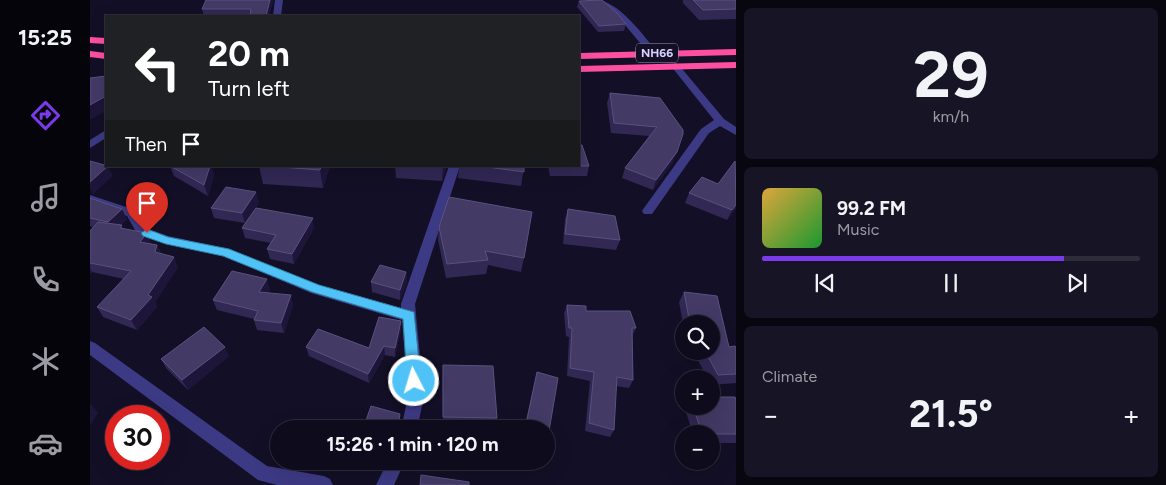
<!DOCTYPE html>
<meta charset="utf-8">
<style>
body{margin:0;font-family:Figtree,sans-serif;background:#171425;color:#f1f3f6;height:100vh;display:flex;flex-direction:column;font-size:19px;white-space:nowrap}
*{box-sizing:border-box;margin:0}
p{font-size:16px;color:#9b9ba3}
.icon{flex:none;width:28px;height:28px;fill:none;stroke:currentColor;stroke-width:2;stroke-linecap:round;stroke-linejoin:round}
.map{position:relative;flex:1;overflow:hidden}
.details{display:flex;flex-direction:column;gap:8px;padding:8px;background:#08060f;width:430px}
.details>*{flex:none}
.top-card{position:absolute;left:15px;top:15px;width:475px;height:152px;border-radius:0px;box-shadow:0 5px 20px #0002,0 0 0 1px #2e2b3b;background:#202124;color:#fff;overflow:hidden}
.controls{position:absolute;left:585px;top:315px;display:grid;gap:10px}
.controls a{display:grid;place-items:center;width:45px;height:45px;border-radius:50%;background:#0e0b1c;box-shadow:0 5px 20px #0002,0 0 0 1px #2e2b3b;font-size:25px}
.speed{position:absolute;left:15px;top:405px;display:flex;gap:10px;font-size:25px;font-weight:700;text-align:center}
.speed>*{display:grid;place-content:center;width:65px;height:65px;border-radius:50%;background:#0e0b1c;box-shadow:0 5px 20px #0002,0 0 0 1px #2e2b3b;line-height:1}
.speed .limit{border:8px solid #d22;background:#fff;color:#111}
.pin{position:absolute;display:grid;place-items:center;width:42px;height:42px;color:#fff;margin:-51px -21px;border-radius:50% 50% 50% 0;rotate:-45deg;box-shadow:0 0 5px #0007}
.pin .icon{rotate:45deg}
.me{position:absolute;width:55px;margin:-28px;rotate:355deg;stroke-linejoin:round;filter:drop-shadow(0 0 4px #0008)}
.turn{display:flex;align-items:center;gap:18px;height:105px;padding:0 20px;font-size:22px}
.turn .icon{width:65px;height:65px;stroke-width:2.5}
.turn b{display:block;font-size:35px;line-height:42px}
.then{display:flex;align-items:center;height:48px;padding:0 20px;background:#0003;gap:10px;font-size:19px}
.big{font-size:38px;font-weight:700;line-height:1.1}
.details .tile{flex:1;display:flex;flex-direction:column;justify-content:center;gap:8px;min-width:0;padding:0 18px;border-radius:8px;background:#171425}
.details .dial{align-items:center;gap:0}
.dial b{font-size:65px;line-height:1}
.song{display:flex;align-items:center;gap:15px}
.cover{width:60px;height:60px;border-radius:8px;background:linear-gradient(135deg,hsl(40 70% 55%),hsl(130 70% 35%))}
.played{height:5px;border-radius:2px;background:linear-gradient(90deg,#7c3aed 80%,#2e2b3b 80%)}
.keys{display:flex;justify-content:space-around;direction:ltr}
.heat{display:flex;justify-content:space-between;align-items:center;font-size:28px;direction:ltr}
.trip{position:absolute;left:180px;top:420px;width:285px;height:50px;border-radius:25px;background:#0e0b1c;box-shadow:0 5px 20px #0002,0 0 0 1px #2e2b3b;font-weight:700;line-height:50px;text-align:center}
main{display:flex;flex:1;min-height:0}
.tab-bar{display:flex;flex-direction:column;width:90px;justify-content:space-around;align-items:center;background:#06040b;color:#9b9ba3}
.tab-bar .icon{width:35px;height:35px}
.tab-bar .selected{color:#7c3aed}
.tab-bar b{font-size:22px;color:#f1f3f6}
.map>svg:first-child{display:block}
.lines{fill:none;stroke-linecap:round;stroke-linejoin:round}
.street{fill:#3d3a85;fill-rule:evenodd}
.highway{fill:#ff4fa3;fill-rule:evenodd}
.wall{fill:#312854}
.shaded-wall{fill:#1d163a}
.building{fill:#433a66;stroke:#5a527e}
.route{fill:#4fc3f7;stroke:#337fa1}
.labels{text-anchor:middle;stroke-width:5;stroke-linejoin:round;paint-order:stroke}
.shield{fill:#130f26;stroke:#9e99be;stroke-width:1}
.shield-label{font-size:12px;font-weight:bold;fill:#d9d4ff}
</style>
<main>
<nav class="tab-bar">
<b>15:25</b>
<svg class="icon selected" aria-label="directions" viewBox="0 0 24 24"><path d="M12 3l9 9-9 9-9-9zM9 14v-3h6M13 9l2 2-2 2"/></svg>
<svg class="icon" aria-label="music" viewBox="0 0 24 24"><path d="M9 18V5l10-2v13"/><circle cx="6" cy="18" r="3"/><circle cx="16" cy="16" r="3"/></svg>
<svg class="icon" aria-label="phone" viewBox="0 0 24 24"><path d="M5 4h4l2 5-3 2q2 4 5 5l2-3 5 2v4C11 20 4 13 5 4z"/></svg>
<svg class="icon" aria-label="climate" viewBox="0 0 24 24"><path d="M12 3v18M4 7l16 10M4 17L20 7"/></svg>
<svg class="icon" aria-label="car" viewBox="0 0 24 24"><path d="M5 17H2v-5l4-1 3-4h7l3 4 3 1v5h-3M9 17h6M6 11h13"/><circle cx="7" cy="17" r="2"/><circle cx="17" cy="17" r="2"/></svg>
</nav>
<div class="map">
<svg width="646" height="485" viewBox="0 0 646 485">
<rect width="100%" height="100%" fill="#130f26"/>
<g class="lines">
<!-- street -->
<path class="street" d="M185,0h8l-2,16h-8z
M506,0c22,0 48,36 61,52v4h-6l-26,-31z
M585,63l3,1 46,55 12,8v8l-16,-9 -11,7 -57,81h-8l-2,-3 2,-3 57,-79 13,-9 -43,-54z
M16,130v8l-16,10v-8z
M359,166h11l-45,138 9,93 -7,32h-16l7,-32 -6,-77 -91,-27 -88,-37 -57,-12 -23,-8 -8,-6 -8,-14 -37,-13v-8l45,15 8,14 8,6 17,6 61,13 90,36 82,23v-4z
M0,341l5,2 172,123 57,10 6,3 3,6h-56l-19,-5 -168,-125z
M298,461h17l-11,24h-18z"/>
<!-- highway -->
<path class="highway" d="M0,37l16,1v6l-16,-1z
M646,49v6l-157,4v-6z
M0,51l16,2v6l-16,-2z
M646,62v6l-157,4v-6z"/>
</g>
<!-- wall -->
<path class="wall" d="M116,0h67l-4,16h-65l-2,-7z
M593,0h53v19l-37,1 -16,-17z
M489,1l47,23 -2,7 -26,1 -21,-25z
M520,93l50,5 13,64 -20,28 -31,-12 3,-10 24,-32 -38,-3 -4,-30z
M646,161v47l-9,12 -42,-17 4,-10 29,-9z
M80,166h41l3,9 -6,21 -34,-20z
M169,166h71l-7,22 -60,-4z
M305,166h52l-5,15 -46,-3z
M369,166h65l-3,20 -63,-8z
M458,166h41l-2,10h-37z
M0,198l37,21 -6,6 2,3 28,15v1l6,1 4,8 17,14 -23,35 2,5 -20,23 -34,-13 -6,-10 27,-28 -32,-7 -2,3v-44l3,-4 -3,-1z
M169,202l-13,20 68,6 -20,36 -24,-5 -3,-10 4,-6 -26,-5 -3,-10 3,-5 -31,-5 -3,-10z
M478,209l52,31 -4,10 -53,-6 2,-25z
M349,227l85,31 -3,14 -33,-7 -2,9 -40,4 -8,-38z
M316,272l1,10 -7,18 -28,-8 -1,-10z
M180,289l-2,4 25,12 -9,28 -27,-3 -3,-10v-1l-37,-9 -4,-10z
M594,292l33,4 12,51 6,-1 1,2v35l-25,2v-6h-3l-15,-28h18v-27h-27v5l-5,-27z
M477,305l69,23 -4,8 1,44 -4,8 -13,-2 -2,44 -4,7 -25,-6 5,-50 -23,-5 2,-39 -3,-1 -2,-23z
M311,321v9l-6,27 -10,-2 -16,28 -60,-27 -3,-9 63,1z
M139,356l-41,34 -22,-22 -5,-9z
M353,365l54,53 -2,9 -52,-1 -1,-51z
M447,372l12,59 -3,7v-9h-22z
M646,400v43h-25v-9h-18l-9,-28h27z"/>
<!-- shaded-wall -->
<path class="shaded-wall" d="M180,0h3l-4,16h-3z
M16,96v15l-16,9v-15z
M587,152l-4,10 -20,28 3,-10z
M18,166l5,10 -20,18 -3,-5v-7z
M120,166h1l3,9 -6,21 -4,-11z
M231,166h9l-7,22 -3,-18z
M353,166h4l-5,15z
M166,192l3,10 -14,21 -3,-10z
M646,205v3l-9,12 5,-10z
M32,209l5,10 -13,14 -6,-11z
M223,218l1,10 -20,36 -2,-10z
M57,233l4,10 -6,9 -5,-10z
M67,245l4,10 -6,-3z
M84,257l4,10 -23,35 2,5 -20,23 -6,-10z
M0,268l2,4 -2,3z
M316,272l1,10 -7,18v-10z
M177,279l3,10 -8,13 -3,-10z
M201,295l2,10 -9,28 -3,-10z
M311,321v9l-6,27v-9z
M294,346l1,9 -16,28 -1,-9z
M135,347l4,9 -41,34 -6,-10z
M1,404l7,9 -8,13v-21z
M310,414l1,15h-3l1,-9z"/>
<!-- building -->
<path class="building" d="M116,0h64l-4,16h-16l1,-7h-49z
M512,0l15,13 9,11 -27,2 -20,-25z
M603,0h43v9l-33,1z
M16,76v20l-16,9v-27z
M520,93l50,5 23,32v4l-6,18 -21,28 -31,-12 32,-41 -43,-4z
M489,145h3l7,21h-10z
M0,161l18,5 -18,16z
M645,161l1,44 -4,5 -43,-17 13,-16 16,7z
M80,166h40l-6,19z
M178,166h53l-1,4z
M390,166h44v6z
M136,187l30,5 -14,21 -31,-5z
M359,197l83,15 -8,46 -39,-7 3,9 -41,4 -8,-37z
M0,198l32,11 -14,13 -18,-4z
M166,208l57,10 -21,36 -25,-5 9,-14 -34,-7z
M478,209l47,7 5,24 -55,-6z
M8,222l24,3 -2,3 27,5 -7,9 17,3 -2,7 19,5 -26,38 4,2 -21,23 -34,-13 34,-36 -41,-8v-32z
M290,265l26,7 -6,18 -29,-8z
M142,271l35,8 -8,13 32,3 -10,28 -27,-3 4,-9 -45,-11z
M594,292l33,4 12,51 6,-1 1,2v26l-18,1 -13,-24h6v-27h-21z
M477,305l19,1v5h44l6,17h-4l1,52 -16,-3 -3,53 -25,-7 5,-51 -24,-4 2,-40h-3z
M289,317l22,4 -6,27 -11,-2 -16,28 -62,-27 12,-18 51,19z
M114,327l21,20 -43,33 -21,-21z
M353,365l50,1 4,52 -54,-1z
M447,372l21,6 -9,53 -3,-1v-1h-4l-16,-5z
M621,397h24l1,3v34h-34l-9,-28h18z
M281,406l29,8 -1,6 2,2 -3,7h-35z
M331,475l48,7v3h-49z"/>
<!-- route -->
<path class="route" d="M57,229l21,8 61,12 90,36 95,27 7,69 -2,4 -5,2 -5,-2 -2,-4 -4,-62 -91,-27 -89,-36 -57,-12 -23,-8 -2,-3z"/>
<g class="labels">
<!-- shield labels -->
<rect class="shield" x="546" y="43.5" width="42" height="19" rx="4"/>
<g class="shield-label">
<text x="567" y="57">NH66</text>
</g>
</g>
</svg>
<div class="controls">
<a><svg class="icon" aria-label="search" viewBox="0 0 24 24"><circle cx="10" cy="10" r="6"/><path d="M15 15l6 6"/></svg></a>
<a>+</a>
<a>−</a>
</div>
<div class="speed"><div class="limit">30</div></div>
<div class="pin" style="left:57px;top:233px;background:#d93025"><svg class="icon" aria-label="arrive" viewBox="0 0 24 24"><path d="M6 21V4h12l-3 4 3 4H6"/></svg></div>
<svg class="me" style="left:324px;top:381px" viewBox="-20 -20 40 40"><circle r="17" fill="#4fc3f7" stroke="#fff" stroke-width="3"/><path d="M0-11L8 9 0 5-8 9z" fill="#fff"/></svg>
<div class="trip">15:26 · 1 min · 120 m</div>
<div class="top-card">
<div class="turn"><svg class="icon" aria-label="left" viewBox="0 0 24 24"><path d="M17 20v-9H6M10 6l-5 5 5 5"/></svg><div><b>20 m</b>Turn left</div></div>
<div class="then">Then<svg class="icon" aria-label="arrive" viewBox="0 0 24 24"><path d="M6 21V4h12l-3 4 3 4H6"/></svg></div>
</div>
</div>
<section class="details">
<div class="tile dial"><b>29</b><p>km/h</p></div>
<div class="tile">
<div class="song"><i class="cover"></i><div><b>99.2 FM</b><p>Music</p></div></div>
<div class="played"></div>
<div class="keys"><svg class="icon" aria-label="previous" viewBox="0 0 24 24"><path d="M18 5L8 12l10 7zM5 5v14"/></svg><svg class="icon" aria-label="pause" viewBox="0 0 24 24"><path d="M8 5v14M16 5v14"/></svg><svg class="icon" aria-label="next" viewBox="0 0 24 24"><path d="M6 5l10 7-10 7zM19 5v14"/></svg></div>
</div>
<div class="tile"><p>Climate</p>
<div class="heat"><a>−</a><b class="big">21.5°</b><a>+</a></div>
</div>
</section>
</main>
